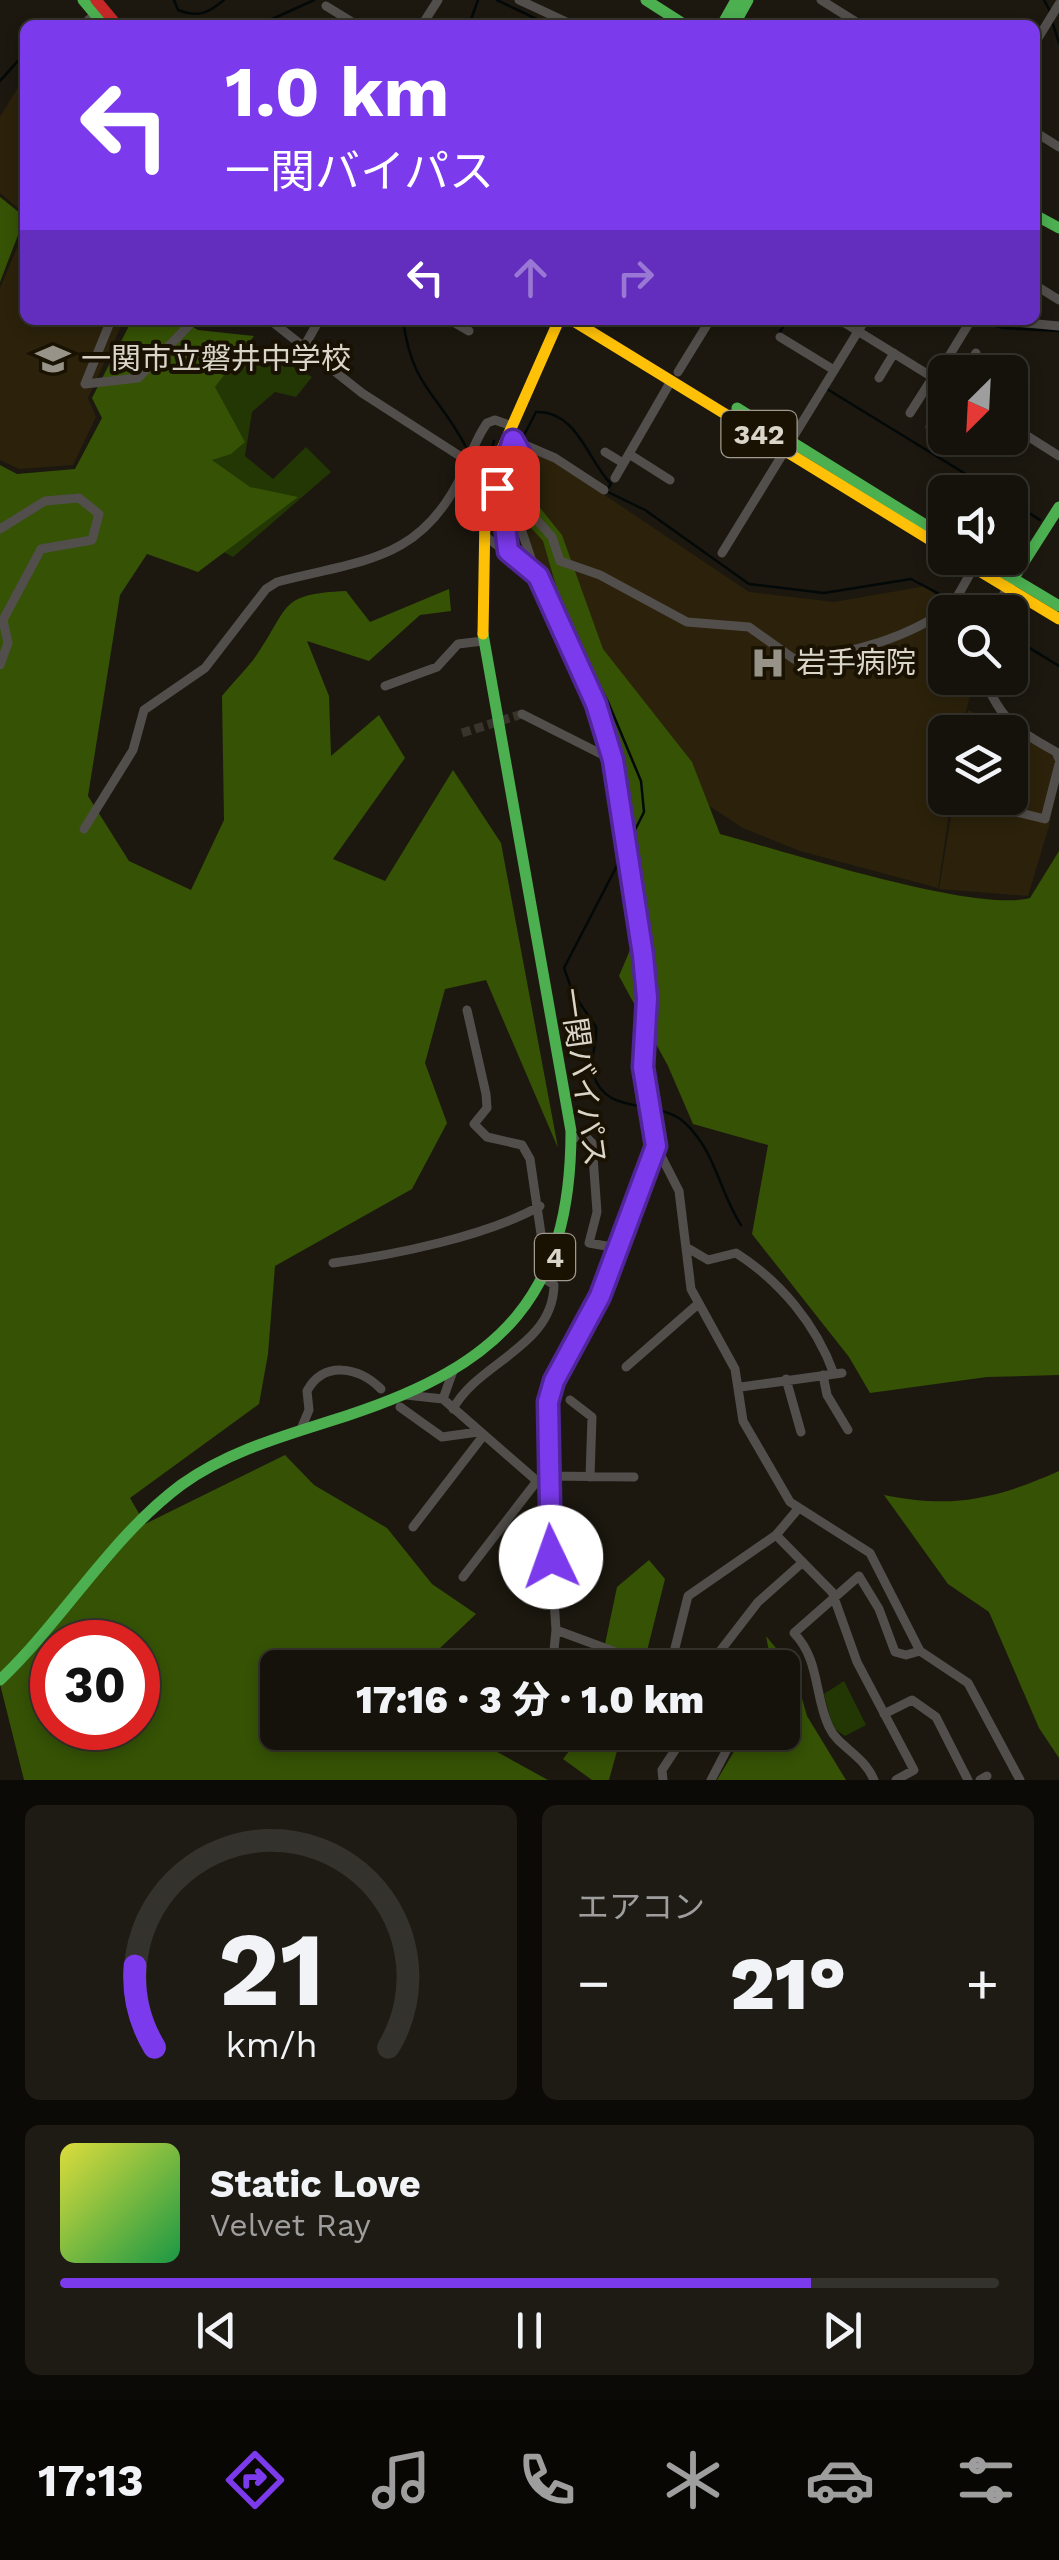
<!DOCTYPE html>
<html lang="ja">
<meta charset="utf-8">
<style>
body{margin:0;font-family:"Work Sans","Noto Sans JP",sans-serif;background:#1e1b14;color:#f1f3f6;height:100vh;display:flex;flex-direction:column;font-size:38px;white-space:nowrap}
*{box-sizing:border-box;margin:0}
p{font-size:32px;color:#9d9e9d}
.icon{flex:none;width:55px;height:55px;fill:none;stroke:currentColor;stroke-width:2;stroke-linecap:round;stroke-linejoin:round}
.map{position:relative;height:1780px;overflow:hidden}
.panel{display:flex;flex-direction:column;gap:25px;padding:25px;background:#0c0a06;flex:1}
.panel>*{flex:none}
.guide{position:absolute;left:20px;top:20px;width:1020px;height:305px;border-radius:15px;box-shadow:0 5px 15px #0003,0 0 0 2px #34322c;background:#7c3aed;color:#fff;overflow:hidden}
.needle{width:65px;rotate:204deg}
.buttons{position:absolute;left:928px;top:355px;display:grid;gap:20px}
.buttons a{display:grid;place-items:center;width:100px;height:100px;border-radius:15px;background:#15120b;box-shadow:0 5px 15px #0003,0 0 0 2px #34322c;font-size:50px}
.speed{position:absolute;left:30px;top:1620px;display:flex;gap:20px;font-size:50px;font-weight:700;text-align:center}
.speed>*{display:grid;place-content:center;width:130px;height:130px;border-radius:50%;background:#15120b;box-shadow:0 5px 15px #0003,0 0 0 2px #34322c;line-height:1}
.speed .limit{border:15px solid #d22;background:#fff;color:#111}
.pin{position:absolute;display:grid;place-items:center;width:85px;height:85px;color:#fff;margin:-42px;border-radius:20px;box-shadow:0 5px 15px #0006}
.me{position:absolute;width:110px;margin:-55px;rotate:357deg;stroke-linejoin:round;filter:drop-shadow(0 0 8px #0008)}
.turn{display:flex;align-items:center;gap:35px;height:210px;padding:0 40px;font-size:45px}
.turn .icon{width:130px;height:130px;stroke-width:2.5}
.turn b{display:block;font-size:70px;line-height:85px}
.lanes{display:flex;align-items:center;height:95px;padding:0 40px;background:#0003;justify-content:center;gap:50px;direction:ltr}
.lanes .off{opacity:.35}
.big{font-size:75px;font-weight:800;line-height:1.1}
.panel .card{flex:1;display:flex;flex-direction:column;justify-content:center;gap:15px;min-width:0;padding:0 35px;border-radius:15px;background:#1e1b14}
.panel .dial{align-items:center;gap:0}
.dial svg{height:260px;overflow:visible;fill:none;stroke:#34322c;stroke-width:7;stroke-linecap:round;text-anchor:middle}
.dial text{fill:#f1f3f6;stroke:none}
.song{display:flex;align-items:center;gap:30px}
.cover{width:120px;height:120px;border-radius:15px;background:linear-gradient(135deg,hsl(60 70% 55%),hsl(140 70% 35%))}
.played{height:10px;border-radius:5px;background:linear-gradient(90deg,#7c3aed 80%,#34322c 80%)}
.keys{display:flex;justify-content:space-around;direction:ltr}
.heat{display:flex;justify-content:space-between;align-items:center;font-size:55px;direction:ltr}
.panel .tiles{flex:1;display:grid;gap:25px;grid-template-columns:1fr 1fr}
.card:last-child{grid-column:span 2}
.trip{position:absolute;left:260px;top:1650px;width:540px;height:100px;border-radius:15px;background:#15120b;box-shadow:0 5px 15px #0003,0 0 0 2px #34322c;font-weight:800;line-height:100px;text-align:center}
.menu{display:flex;height:160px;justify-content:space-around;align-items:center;background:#080704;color:#9d9e9d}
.menu .icon{width:70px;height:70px}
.menu .selected{color:#7c3aed}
.menu b{font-size:45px;color:#f1f3f6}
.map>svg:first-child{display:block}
.built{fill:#2c220b}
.green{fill:#233704}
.forest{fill:#355205;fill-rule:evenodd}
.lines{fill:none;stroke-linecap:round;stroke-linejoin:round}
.stream{stroke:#030908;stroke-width:2.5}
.street-tunnel{stroke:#38342b;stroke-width:9;stroke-dasharray:9 4.5;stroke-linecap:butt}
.street{stroke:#524e4c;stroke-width:9}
.fast{stroke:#4caf50;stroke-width:11}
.slow{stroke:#ffc107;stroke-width:11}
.jam{stroke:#c62828;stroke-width:11}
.route-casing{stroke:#51269a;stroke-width:25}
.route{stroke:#7c3aed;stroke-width:18}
.labels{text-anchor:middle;stroke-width:8;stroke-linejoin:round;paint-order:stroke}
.shield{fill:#191202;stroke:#9f9a8d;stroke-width:2.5}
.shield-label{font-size:28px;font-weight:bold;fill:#d9d5c9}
.poi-label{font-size:30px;fill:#d9d5c9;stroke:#191202;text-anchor:start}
.street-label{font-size:30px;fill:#d9d5c9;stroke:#191202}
</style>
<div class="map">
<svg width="1059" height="1780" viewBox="0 0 1059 1780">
<rect width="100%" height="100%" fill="#1c180f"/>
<!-- built -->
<path class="built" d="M25,76v138l-25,-21v-76z
M25,229v91h99l-36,78 8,19 -23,48 -54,4 -19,-9v-172z
M527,450l27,11 195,131 85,10 92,-16 26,26h-7v66h30l-15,54h-15l-3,68 8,6 -12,82 -138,-37 -57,-23 -81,-53 -127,-209 -26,-59 18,-45z
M968,710l91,39v29l-10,48 -21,70 -89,-7 14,-84 -7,-7h64v-66h-47z"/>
<!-- green -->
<path class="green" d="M185,335l69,11 58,31 -16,20 -21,-5 -23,20 -7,44 28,23 33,-32 25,25 -98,85 -122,-65z
M844,1681l22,44 -21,11 -12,-8 -9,-34z"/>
<!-- forest -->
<path class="forest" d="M0,197l25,20 -25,65z
M132,320h49l17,10 56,6 -39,51 30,55 -14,12 -19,6 38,27 48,10 -100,75 -51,-18 -27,41 -32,201 41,65 62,29 33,-70 -2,-124c11,-14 26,-28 36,-43 32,-47 21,-59 88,-62l24,31 79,-33 2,22 -31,4 -51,46 -62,-20 22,55 2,60 48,-41 26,43 -72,101 52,22 68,-111 48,73 57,305 -72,-168 -41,9 -20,74 22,60 -35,66 -137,77 -7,88 -9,50 -129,94 15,26 140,-69 29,30 73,43 45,56 44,30 -56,53 -142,1v64l185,1 85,47h-524l-24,-96v-1219l17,9 58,-5 27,-51 -10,-20zM52,1642h86v86h-86z
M520,483l42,52 41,114 89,113 28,72c65,17 253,79 310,64l29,-47v524l-72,2 -117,16 -21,-36 -97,-123 16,-89 -75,-21 -25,-58 -49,-90 27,-64 -16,-51 -16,-19 8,-78 -31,-58 -48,-165 -32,-35z
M1059,1471v287l-20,-30 -50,-116 -41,-28 -64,-89c68,14 112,4 175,-24z
M649,1560l16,19 -22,88 -43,1 17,-81z
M766,1636l28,34 13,46 39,64h-129l28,-47 37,-1v-64l-10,-1z
M578,1740l39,11 -8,29h-17l-29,-21z"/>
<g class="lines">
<!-- stream -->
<path class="stream" d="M174,0l4,10c21,8 30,3 46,-10
M497,0l52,25
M1044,0l7,13
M1052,21l7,22
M53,25l8,-4 8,4
M259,25l55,-25
M469,25l9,-25
M0,81l25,-28
M403,320c9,68 35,73 63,127
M976,320l27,8 56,3
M780,332l7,-12
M827,389l168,103
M522,439l14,-27c41,-2 52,49 75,72l-5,7 39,19 104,74 75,9 87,-14 34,18
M473,461l8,17
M482,480l12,-39
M1010,501l30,19
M540,573l68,129 33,79 3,31 -15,30
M958,605l13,7
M1010,636l49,30
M623,854l-59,114 9,25 23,34c2,16 -7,31 -3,46 12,45 64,24 92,50 31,29 34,68 56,102"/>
<!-- street-tunnel -->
<path class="street-tunnel" d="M462,733l60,-19"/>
<!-- street -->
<path class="street" d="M519,0l54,25
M821,0l40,25
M326,6l31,19
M83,25l13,-12
M422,25l16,-25
M1035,43l24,-39
M1035,132l24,15
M1035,285l24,15
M111,320l-26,64 53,-6 56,-58
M270,320l92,73 104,67
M450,320l19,11
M840,320l105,65
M994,320l65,6
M780,337l54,33
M305,345l14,-25
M678,372l32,-52
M964,372l12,-19
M879,378l15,-25
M935,379l36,-59
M910,413l23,-36
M1010,425l49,31
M930,427l15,-24
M517,450l10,-4 28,12 49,32
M605,452l18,11
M629,454l41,26
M463,473l3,47 8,7
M615,478l56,-97
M0,529l45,-28 34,-3 20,16 -7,26 -51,9 -38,71 5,23 -8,22
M489,539l49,38 67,149 38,229 3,149 10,42 23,45 12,98 44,80 8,52 47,81 80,51 50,98 48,32 52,97
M722,553l143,-233
M537,576l-17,-50 7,-17 25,28 8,24 40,14 87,47 62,5 45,32c53,-4 118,-21 159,-55
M957,612l-4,-8 21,-37
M993,612l15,-25
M984,678c17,43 33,52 72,74l3,7
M385,686l52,-19 21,-23 25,-3
M522,714l91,46
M959,798l86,21 14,-55
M84,829l49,-79 11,-40 61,-42 61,-79 11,-7c84,-22 145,-20 186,-110 8,-17 13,-34 24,-49l8,-3 14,5
M467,1010l19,84 1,14 -13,16 13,13 35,8 8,14 16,109
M572,1139l12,-4 8,8 5,69 -8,31 29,5
M686,1247l22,13 28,-7c44,28 80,71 98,121
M333,1263c61,-8 154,-27 207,-57
M626,1367l72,-63
M453,1371l-10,28 94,82 10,2
M823,1375l4,20 21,35
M786,1379l15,53
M741,1387l101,-14
M406,1395l37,4
M570,1400l22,17 -2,60
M400,1407l42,30 36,-5
M453,1409c25,-47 100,-62 101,-124l-9,-6
M301,1429l8,-19 -2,-19c17,-31 52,-24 74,-2
M546,1476l88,1
M413,1527l70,-91
M776,1535l56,57 25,70 57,108 -18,10
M463,1577l74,-96
M556,1630l103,38
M557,1668l-4,-8 3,-30 -10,-154 2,-74 6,-21 47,-85 55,-150
M670,1668l18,-72 88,-61 22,-26
M707,1668l51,-66 45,-40
M884,1714l28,-14 24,17 32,63
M663,1780l-1,-10 25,-38
M711,1780l25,-48
M874,1780c-11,-26 -36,-33 -45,-53 -15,-32 -9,-67 -35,-94l65,-57 20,33 16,43 11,3 14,-4
M980,1780l7,-4"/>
<!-- fast -->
<path class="fast" d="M83,0l21,25
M646,0l39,25
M722,25l14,-25
M734,25l14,-25
M1035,215l24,13
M737,408l208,129
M979,558l80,48
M1010,584l49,-77
M0,1680c64,-61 110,-142 181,-195 50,-36 110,-51 168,-70 152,-50 222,-120 222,-284l-88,-497"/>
<!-- slow -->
<path class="slow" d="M572,320l373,229
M958,558l101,61
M483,634l2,-119 9,-48 65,-147"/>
<!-- jam -->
<path class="jam" d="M96,0l21,25
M508,551l-5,-44 18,-50 -8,-17"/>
</g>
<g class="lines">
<!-- route casing -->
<g class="route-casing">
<path id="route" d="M497,488l16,-48 9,16 -19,51 5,44 30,25 58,128 17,56 30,195 4,43 -4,69 13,79 -56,150 -46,85 -6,21 3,155"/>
</g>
<!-- route -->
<use href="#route" class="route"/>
</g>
<!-- icons -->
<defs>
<g id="school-bare" transform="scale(2.7)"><path d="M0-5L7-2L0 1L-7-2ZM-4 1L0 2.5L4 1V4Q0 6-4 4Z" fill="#979388" stroke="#191202" stroke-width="2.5" paint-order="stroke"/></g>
<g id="hospital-bare" transform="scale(2.7)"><path d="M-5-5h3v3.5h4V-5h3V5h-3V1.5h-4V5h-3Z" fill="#979388" stroke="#191202" stroke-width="2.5" paint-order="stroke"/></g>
</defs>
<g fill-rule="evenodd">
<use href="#school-bare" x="53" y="359"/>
<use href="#hospital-bare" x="768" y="663"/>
</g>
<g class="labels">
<!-- shield labels -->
<g class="shield">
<rect x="721.5" y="411" width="75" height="46" rx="8"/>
<rect x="535" y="1234" width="40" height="46" rx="8"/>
</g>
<g class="shield-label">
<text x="759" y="444">342</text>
<text x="555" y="1267">4</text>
</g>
<!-- poi labels -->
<g class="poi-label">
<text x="81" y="369">一関市立磐井中学校</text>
<text x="796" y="673">岩手病院</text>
</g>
<!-- street labels -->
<g class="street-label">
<text transform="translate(583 1077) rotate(82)" y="10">一関バイパス</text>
</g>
</g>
</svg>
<div class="buttons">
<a><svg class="needle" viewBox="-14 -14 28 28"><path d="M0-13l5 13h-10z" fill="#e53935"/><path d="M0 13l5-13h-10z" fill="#9d9e9d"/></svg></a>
<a><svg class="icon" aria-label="sound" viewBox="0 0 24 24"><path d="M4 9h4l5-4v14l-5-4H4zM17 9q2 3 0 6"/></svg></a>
<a><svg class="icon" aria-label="search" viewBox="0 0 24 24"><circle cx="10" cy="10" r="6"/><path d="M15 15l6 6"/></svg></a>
<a><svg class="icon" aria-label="layers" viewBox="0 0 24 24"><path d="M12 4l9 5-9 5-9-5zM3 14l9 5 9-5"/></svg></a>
</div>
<div class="speed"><div class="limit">30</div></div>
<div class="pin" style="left:497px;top:488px;background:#d93025"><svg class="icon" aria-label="arrive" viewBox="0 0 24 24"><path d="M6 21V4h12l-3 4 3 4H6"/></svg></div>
<svg class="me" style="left:551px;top:1557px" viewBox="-20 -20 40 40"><circle r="19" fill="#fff"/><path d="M0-13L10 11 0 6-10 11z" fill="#7c3aed"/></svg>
<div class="trip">17:16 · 3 分 · 1.0 km</div>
<div class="guide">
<div class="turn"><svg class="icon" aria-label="left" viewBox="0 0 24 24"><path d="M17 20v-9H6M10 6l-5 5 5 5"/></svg><div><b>1.0 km</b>一関バイパス</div></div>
<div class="lanes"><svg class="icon" aria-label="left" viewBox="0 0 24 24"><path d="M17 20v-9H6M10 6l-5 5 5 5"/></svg><svg class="icon off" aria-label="ahead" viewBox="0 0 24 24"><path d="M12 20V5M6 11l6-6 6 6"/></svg><svg class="icon off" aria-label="right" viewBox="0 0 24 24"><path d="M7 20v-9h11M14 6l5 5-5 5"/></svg></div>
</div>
</div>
<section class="panel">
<div class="tiles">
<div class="card dial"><svg viewBox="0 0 100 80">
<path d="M14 69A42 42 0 1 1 86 69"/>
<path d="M14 69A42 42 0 0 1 8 44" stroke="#7c3aed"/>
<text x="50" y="56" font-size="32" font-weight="700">21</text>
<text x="50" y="72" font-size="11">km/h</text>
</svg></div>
<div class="card"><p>エアコン</p>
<div class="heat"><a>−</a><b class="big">21°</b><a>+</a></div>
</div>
<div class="card">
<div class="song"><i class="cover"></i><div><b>Static Love</b><p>Velvet Ray</p></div></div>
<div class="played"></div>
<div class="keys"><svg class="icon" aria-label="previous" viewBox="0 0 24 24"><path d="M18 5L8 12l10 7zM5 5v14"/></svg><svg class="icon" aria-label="pause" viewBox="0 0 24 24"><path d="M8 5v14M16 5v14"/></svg><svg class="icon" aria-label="next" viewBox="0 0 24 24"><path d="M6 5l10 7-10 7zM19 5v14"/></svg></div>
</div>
</div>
</section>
<nav class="menu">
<b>17:13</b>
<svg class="icon selected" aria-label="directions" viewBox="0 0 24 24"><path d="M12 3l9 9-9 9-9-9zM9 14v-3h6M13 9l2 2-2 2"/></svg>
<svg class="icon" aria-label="music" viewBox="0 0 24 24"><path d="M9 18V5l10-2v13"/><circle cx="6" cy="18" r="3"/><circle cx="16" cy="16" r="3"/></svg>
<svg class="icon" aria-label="phone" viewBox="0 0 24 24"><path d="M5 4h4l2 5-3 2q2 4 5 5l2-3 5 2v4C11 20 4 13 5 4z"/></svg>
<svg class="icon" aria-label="climate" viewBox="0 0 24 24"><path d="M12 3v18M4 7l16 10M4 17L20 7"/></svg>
<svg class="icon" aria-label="car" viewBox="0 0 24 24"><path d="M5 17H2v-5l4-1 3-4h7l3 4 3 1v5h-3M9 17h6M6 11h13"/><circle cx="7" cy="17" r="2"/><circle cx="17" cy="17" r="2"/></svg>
<svg class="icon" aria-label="filters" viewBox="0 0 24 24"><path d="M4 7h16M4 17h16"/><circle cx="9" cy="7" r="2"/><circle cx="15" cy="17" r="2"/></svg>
</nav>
